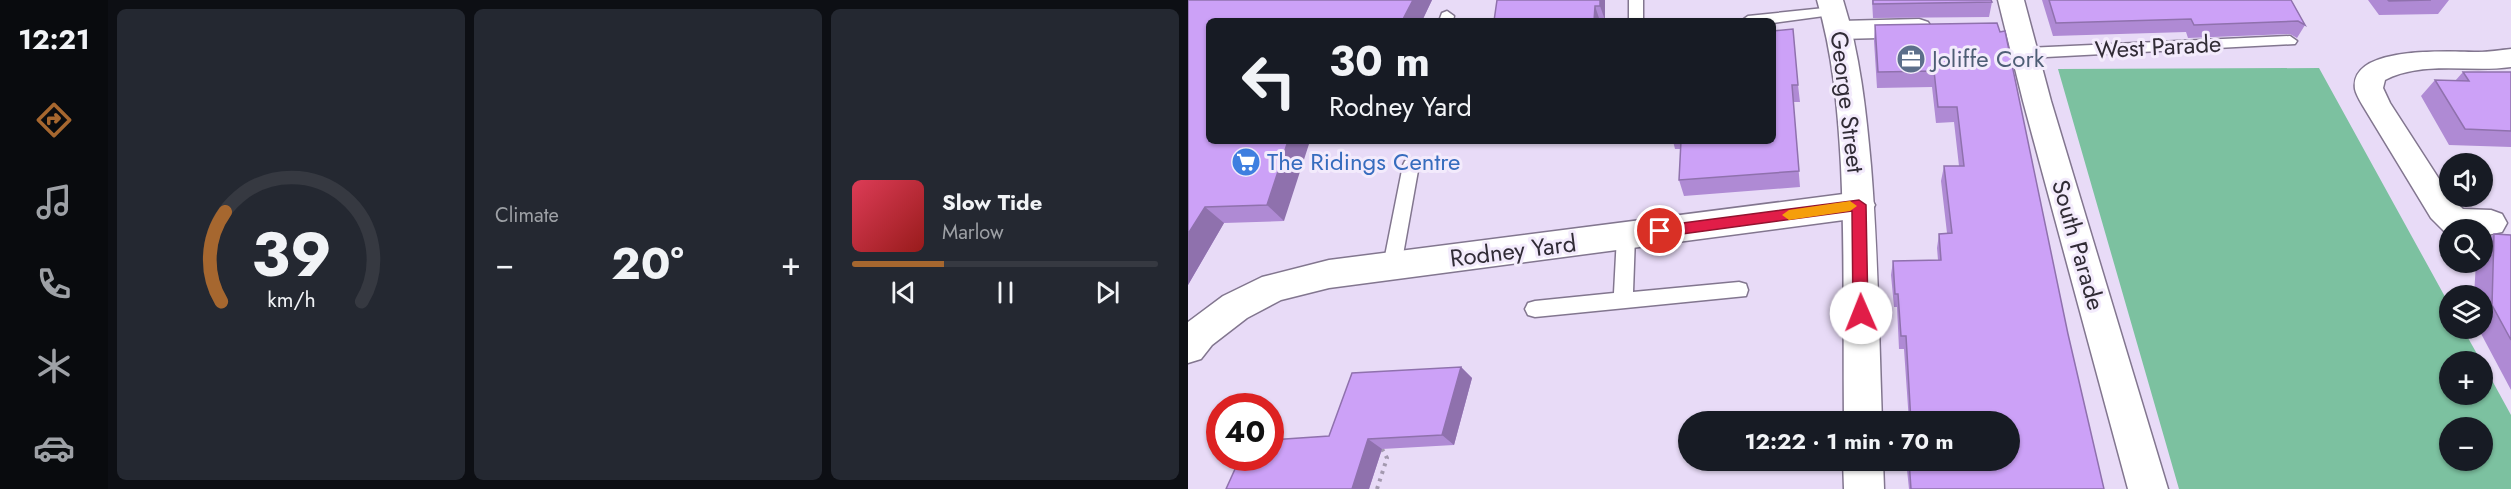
<!DOCTYPE html>
<meta charset="utf-8">
<style>
body{margin:0;font-family:Jost,sans-serif;background:#242831;color:#f1f3f6;height:100vh;display:flex;flex-direction:column;font-size:22px;white-space:nowrap}
*{box-sizing:border-box;margin:0}
p{font-size:20px;color:#9ea1a6}
.icon{flex:none;width:33px;height:33px;fill:none;stroke:currentColor;stroke-width:2;stroke-linecap:round;stroke-linejoin:round}
.map{position:relative;flex:1;overflow:hidden}
.sheet{display:flex;flex-direction:column;gap:9px;padding:9px;background:#0d0f14;width:1080px}
.sheet>*{flex:none}
.guide{position:absolute;left:18px;top:18px;width:570px;height:126px;border-radius:9px;box-shadow:0 2px 4px #0004;background:#171b24;color:#f1f3f6;overflow:hidden}
.fabs{position:absolute;left:1251px;top:153px;display:grid;gap:12px}
.fabs a{display:grid;place-items:center;width:54px;height:54px;border-radius:50%;background:#171b24;box-shadow:0 2px 4px #0004;font-size:30px}
.speed{position:absolute;left:18px;top:393px;display:flex;gap:12px;font-size:30px;font-weight:700;text-align:center}
.speed>*{display:grid;place-content:center;width:78px;height:78px;border-radius:50%;background:#171b24;box-shadow:0 2px 4px #0004;line-height:1}
.speed .limit{border:9px solid #d22;background:#fff;color:#111}
.pin{position:absolute;display:grid;place-items:center;width:51px;height:51px;color:#fff;margin:-26px;border:3px solid #fff;border-radius:50%;box-shadow:0 2px 6px #0007}
.me{position:absolute;width:66px;margin:-33px;rotate:359deg;stroke-linejoin:round;filter:drop-shadow(0 0 4px #0008)}
.turn{display:flex;align-items:center;gap:21px;height:126px;padding:0 24px;font-size:27px}
.turn .icon{width:78px;height:78px;stroke-width:2.5}
.turn b{display:block;font-size:42px;line-height:51px}
.big{font-size:45px;font-weight:700;line-height:1.1}
.sheet .widget{flex:1;display:flex;flex-direction:column;justify-content:center;gap:9px;min-width:0;padding:0 21px;border-radius:9px;background:#242831}
.sheet .dial{align-items:center;gap:0}
.dial svg{height:156px;overflow:visible;fill:none;stroke:#363941;stroke-width:7;stroke-linecap:round;text-anchor:middle}
.dial text{fill:#f1f3f6;stroke:none}
.song{display:flex;align-items:center;gap:18px}
.cover{width:72px;height:72px;border-radius:9px;background:linear-gradient(135deg,hsl(350 70% 55%),hsl(0 70% 35%))}
.played{height:6px;border-radius:3px;background:linear-gradient(90deg,#a6672f 30%,#363941 30%)}
.keys{display:flex;justify-content:space-around;direction:ltr}
.heat{display:flex;justify-content:space-between;align-items:center;font-size:33px;direction:ltr}
.sheet .tiles{flex:1;display:grid;gap:9px;grid-template-columns:repeat(3,1fr)}
.trip{position:absolute;left:490px;top:411px;width:342px;height:60px;border-radius:30px;background:#171b24;box-shadow:0 2px 4px #0004;font-weight:700;line-height:60px;text-align:center}
main{display:flex;flex:1;min-height:0}
.tabs{display:flex;flex-direction:column;width:108px;justify-content:space-around;align-items:center;background:#090b0e;color:#9ea1a6}
.tabs .icon{width:42px;height:42px}
.tabs .current{color:#a6672f}
.tabs b{font-size:27px;color:#f1f3f6}
.map>svg:first-child{display:block}
.green{fill:#7cc1a0;fill-rule:evenodd}
.lines{fill:none;stroke-linecap:round;stroke-linejoin:round}
.lane-casing{stroke:#82768f;stroke-width:3}
.street-casing{stroke:#82768f;stroke-width:3}
.secondary-casing{stroke:#82768f;stroke-width:3}
.path{stroke:#a399af;stroke-width:4;stroke-dasharray:3 5;stroke-linecap:butt}
.lane{fill:#fff;fill-rule:evenodd}
.street{fill:#fff;fill-rule:evenodd}
.secondary{fill:#fff;fill-rule:evenodd}
.wall{fill:#af8ad4}
.shaded-wall{fill:#8f71ad}
.building{fill:#cca1f7;stroke:#8f71ad;stroke-width:1.5}
.route{fill:#e11d48;stroke:#92132f;stroke-width:1.5}
.slow{fill:#f59e0b}
.labels{text-anchor:middle;stroke-width:6;stroke-linejoin:round;paint-order:stroke}
.street-label{font-size:24px;fill:#312c36;stroke:#f3ebfc}
.service-label{font-size:24px;fill:#4e5e75;stroke:#f3ebfc;text-anchor:start}
.shop-label{font-size:24px;fill:#366cbe;stroke:#f3ebfc;text-anchor:start}
</style>
<main>
<nav class="tabs">
<b>12:21</b>
<svg class="icon current" aria-label="directions" viewBox="0 0 24 24"><path d="M12 3l9 9-9 9-9-9zM9 14v-3h6M13 9l2 2-2 2"/></svg>
<svg class="icon" aria-label="music" viewBox="0 0 24 24"><path d="M9 18V5l10-2v13"/><circle cx="6" cy="18" r="3"/><circle cx="16" cy="16" r="3"/></svg>
<svg class="icon" aria-label="phone" viewBox="0 0 24 24"><path d="M5 4h4l2 5-3 2q2 4 5 5l2-3 5 2v4C11 20 4 13 5 4z"/></svg>
<svg class="icon" aria-label="climate" viewBox="0 0 24 24"><path d="M12 3v18M4 7l16 10M4 17L20 7"/></svg>
<svg class="icon" aria-label="car" viewBox="0 0 24 24"><path d="M5 17H2v-5l4-1 3-4h7l3 4 3 1v5h-3M9 17h6M6 11h13"/><circle cx="7" cy="17" r="2"/><circle cx="17" cy="17" r="2"/></svg>
</nav>
<section class="sheet">
<div class="tiles">
<div class="widget dial"><svg viewBox="0 0 100 80">
<path d="M14 69A42 42 0 1 1 86 69"/>
<path d="M14 69A42 42 0 0 1 16 23" stroke="#a6672f"/>
<text x="50" y="56" font-size="32" font-weight="700">39</text>
<text x="50" y="72" font-size="11">km/h</text>
</svg></div>
<div class="widget"><p>Climate</p>
<div class="heat"><a>−</a><b class="big">20°</b><a>+</a></div>
</div>
<div class="widget">
<div class="song"><i class="cover"></i><div><b>Slow Tide</b><p>Marlow</p></div></div>
<div class="played"></div>
<div class="keys"><svg class="icon" aria-label="previous" viewBox="0 0 24 24"><path d="M18 5L8 12l10 7zM5 5v14"/></svg><svg class="icon" aria-label="pause" viewBox="0 0 24 24"><path d="M8 5v14M16 5v14"/></svg><svg class="icon" aria-label="next" viewBox="0 0 24 24"><path d="M6 5l10 7-10 7zM19 5v14"/></svg></div>
</div>
</div>
</section>
<div class="map">
<svg width="1323" height="489" viewBox="0 0 1323 489">
<rect width="100%" height="100%" fill="#e8dbf7"/>
<!-- green -->
<path class="green" d="M1131,68l130,236 1,24 13,1 18,32 -31,1v32h32l1,-30 28,51v74h-332l-121,-420zM1262,428h32v32h-32z"/>
<g class="lines">
<!-- lane casing -->
<g class="lane-casing">
<path id="lane" d="M441,0h14v21h-14z
M646,7l5,1 2,3 -2,3 -66,9 -32,-2 7,-5z
M259,11l7,5 -1,5h-14l3,-8z
M1102,36l7,5 -2,3 -269,14 -7,-5 7,-5z
M223,159l6,2 2,4 -18,101 -3,5 -6,3 -6,-3 -3,-5 20,-101 2,-4z
M438,229l6,2 3,5 -2,56 106,-10 7,2 2,6 -2,6 -211,21 -7,-2 -3,-6 3,-6 7,-2 79,-8 3,-57 3,-5z"/>
</g>
<!-- street casing -->
<g class="street-casing">
<path id="street" d="M810,0h26l27,101 117,388h-40l-105,-388z
M731,19l9,3 4,6 -4,6 -9,3 -79,2 -9,-3 -4,-6 4,-6 9,-3z
M1323,49v18c-41,6 -88,-7 -126,13l-2,8 7,15 60,93 13,13 28,1 11,4 5,9 -5,9 -20,4v-6h-32v3l-6,-2 -13,-13 -68,-112c-3,-5 -7,-12 -8,-17 -6,-45 98,-37 123,-37 11,0 22,-2 33,-3z
M671,192l11,4 5,9 -5,9 -11,4 -530,70 -48,12 -34,18 -35,27 -11,14 -13,4v-41l35,-26 39,-19 67,-17z"/>
</g>
<!-- secondary casing -->
<g class="secondary-casing">
<path id="secondary" d="M629,0h26c17,54 23,110 28,166 7,85 8,170 11,256h-38c-1,-86 1,-171 -3,-256 -3,-56 -8,-112 -24,-166z
M655,460h40l1,29h-40z"/>
</g>
<!-- path -->
<path class="path" d="M189,489l10,-31 -5,-9"/>
<!-- lane -->
<use href="#lane" class="lane"/>
<!-- street -->
<use href="#street" class="street"/>
<!-- secondary -->
<use href="#secondary" class="secondary"/>
</g>
<!-- wall -->
<path class="wall" d="M0,0h244l-10,21h-213l75,200 -60,2 -36,62z
M417,0v20l-111,1z
M684,0h119l1,2 -3,15 -116,1z
M854,0h249l14,25 -8,13 -7,-4 -102,4 -2,-6 -133,4z
M1180,0h81l-11,14 -59,1z
M809,23l71,311 36,155h-195l-3,-29h104v-38h-101l-5,-73h-5l-2,-42h-3l-3,-32 2,-14 45,-1 -1,-12 2,-14 8,-1 -6,-52 3,-15h15l-5,-44 -18,1 -4,-36 -55,1 -3,-47 1,-16z
M585,31l25,54 2,17h-7l7,85 -116,9 -5,-16 2,-31h-6l-2,-8h100z
M1275,72h48v75l-62,-2 -28,-49 14,-16 20,1z
M1306,234l17,1v155l-33,-62h4v-32h-8l2,-34h6v-18z
M273,367l11,11 -18,67 -72,4 -13,40h-143l103,-53z"/>
<!-- shaded-wall -->
<path class="shaded-wall" d="M225,0h19l-10,21h-20z
M412,0h5v20l-5,-14z
M407,6l5,15h-6z
M100,141h22l-26,80 -17,-16z
M17,207l19,16 -36,62v-51z
M273,367l11,11 -18,67 -12,-10z
M180,439l14,10 -13,40h-17z"/>
<!-- building -->
<path class="building" d="M0,0h225l-11,21h-193v120h79l-21,64 -62,2 -17,27z
M309,0h103v6h-5l-1,15h-100z
M685,0h118l1,2 -119,2z
M861,0h242l14,25 -7,-4 -104,4 -3,-6 -135,4z
M1200,0h43l-42,1z
M809,23l3,9 5,-1 63,303 36,155h-193l-2,-29h101v-38h-99l-5,-86h-5l-3,-42h-3l-2,-33 48,-1 -2,-26 13,-1 -8,-67h20l-7,-59h-19l-4,-36 -56,1 -3,-47z
M605,29l5,56h-6l7,86 -120,9 2,-39h92v-110z
M1275,72h48v59l-46,-2 -30,-49 34,1z
M1306,234l17,1v105l-19,-35z
M273,367l-19,68 -74,4 -16,50h-126l14,-31h30v-18l59,-4 23,-63z"/>
<!-- route -->
<path class="route" d="M671,200l7,5 2,108 -2,5 -5,2 -5,-2 -3,-5 -1,-102 -192,26 -7,-6 7,-5z"/>
<!-- slow -->
<path class="slow" d="M662,201l7,5 -7,5 -61,9 -7,-5 7,-5z"/>
<!-- icons -->
<defs>
<g id="office-disc" transform="scale(1.5)"><circle r="9.5" fill="#5c6f8a" stroke="#f3ebfc"/><path d="M-6-3h4V-5.5h4V-3h4V5H-6ZM-1-4.5V-3h2v-1.5ZM-6 0V1H6V0Z" fill="#fff"/></g>
<g id="supermarket-disc" transform="scale(1.5)"><circle r="9.5" fill="#3f7fe0" stroke="#f3ebfc"/><path d="M-6-5.5h2.5l.6 2H6L4.5 2H-2.5L-4.4-4H-6ZM-1.5 3.2a1.3 1.3 0 1 0 .1 0ZM3 3.2a1.3 1.3 0 1 0 .1 0Z" fill="#fff"/></g>
</defs>
<g fill-rule="evenodd">
<use href="#office-disc" x="723" y="59"/>
<use href="#supermarket-disc" x="58" y="162"/>
</g>
<g class="labels">
<!-- street labels -->
<g class="street-label">
<text transform="translate(970 47) rotate(-3)" y="8">West Parade</text>
<text transform="translate(659 102) rotate(83)" y="8">George Street</text>
<text transform="translate(890 245) rotate(74)" y="8">South Parade</text>
<text transform="translate(325 251) rotate(-7)" y="8">Rodney Yard</text>
</g>
<!-- service labels -->
<g class="service-label">
<text x="744" y="67">Joliffe Cork</text>
</g>
<!-- shop labels -->
<g class="shop-label">
<text x="79" y="170">The Ridings Centre</text>
</g>
</g>
</svg>
<div class="fabs">
<a><svg class="icon" aria-label="sound" viewBox="0 0 24 24"><path d="M4 9h4l5-4v14l-5-4H4zM17 9q2 3 0 6"/></svg></a>
<a><svg class="icon" aria-label="search" viewBox="0 0 24 24"><circle cx="10" cy="10" r="6"/><path d="M15 15l6 6"/></svg></a>
<a><svg class="icon" aria-label="layers" viewBox="0 0 24 24"><path d="M12 4l9 5-9 5-9-5zM3 14l9 5 9-5"/></svg></a>
<a>+</a>
<a>−</a>
</div>
<div class="speed"><div class="limit">40</div></div>
<div class="pin" style="left:472px;top:231px;background:#d93025"><svg class="icon" aria-label="arrive" viewBox="0 0 24 24"><path d="M6 21V4h12l-3 4 3 4H6"/></svg></div>
<svg class="me" style="left:673px;top:313px" viewBox="-20 -20 40 40"><circle r="19" fill="#fff"/><path d="M0-13L10 11 0 6-10 11z" fill="#e11d48"/></svg>
<div class="trip">12:22 · 1 min · 70 m</div>
<div class="guide">
<div class="turn"><svg class="icon" aria-label="left" viewBox="0 0 24 24"><path d="M17 20v-9H6M10 6l-5 5 5 5"/></svg><div><b>30 m</b>Rodney Yard</div></div>
</div>
</div>
</main>
